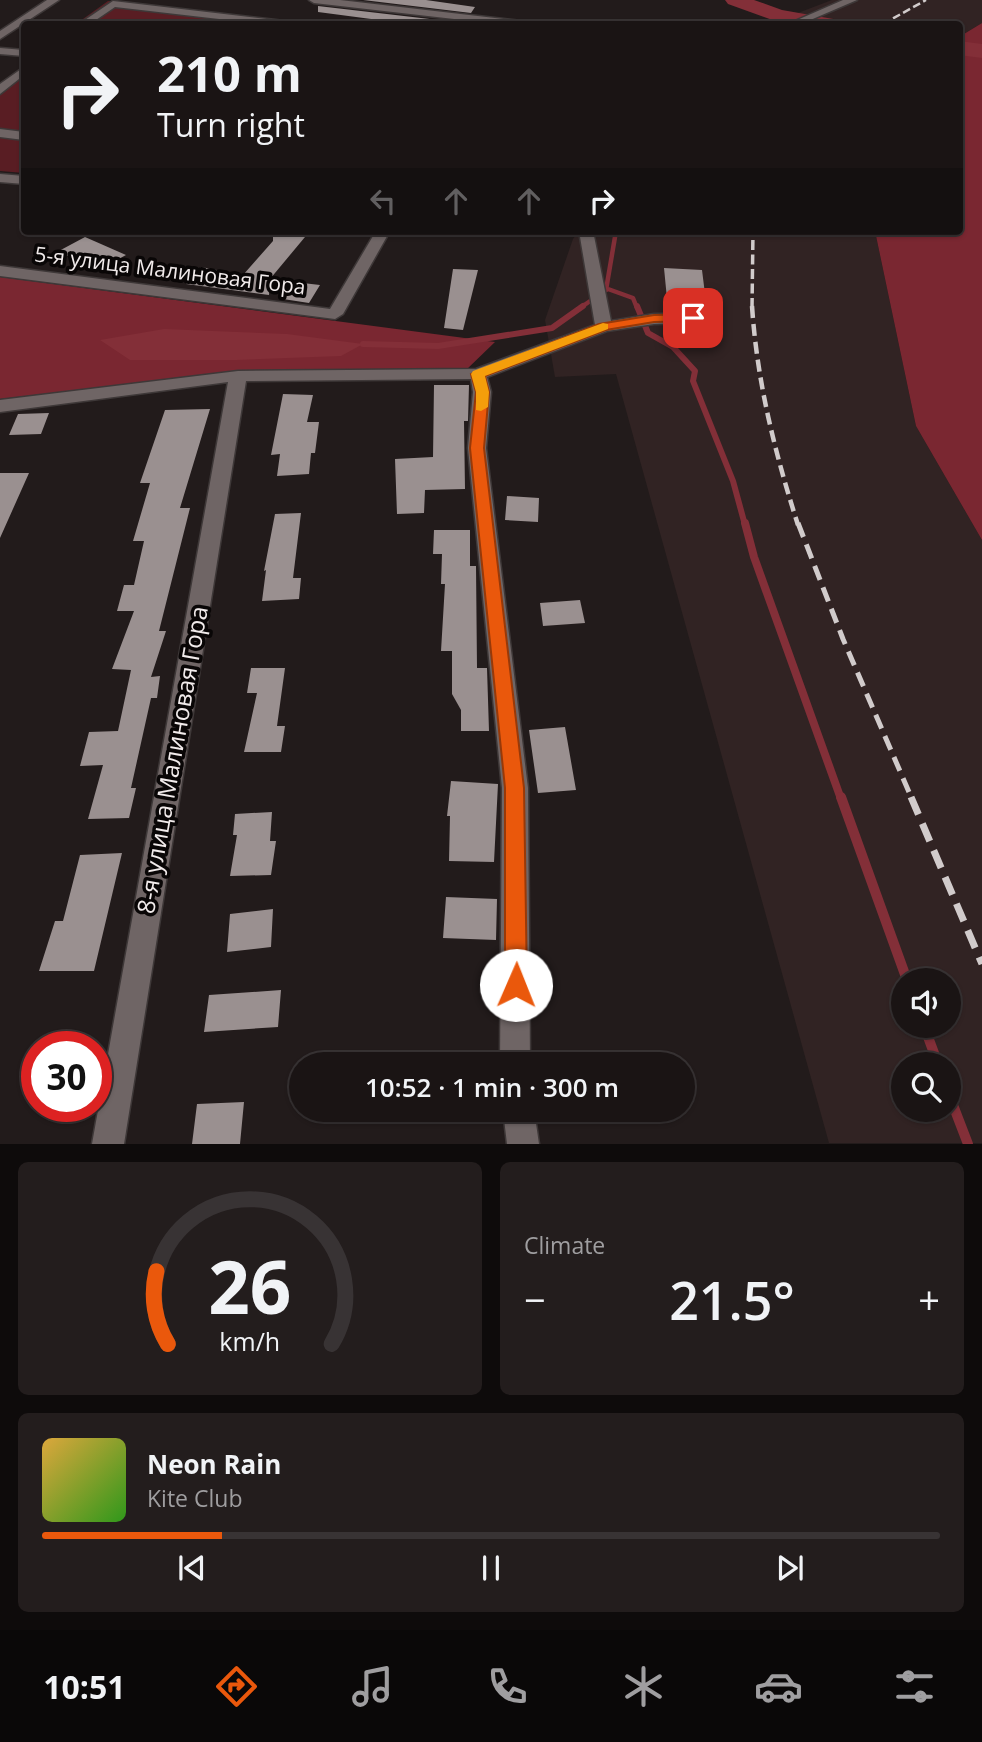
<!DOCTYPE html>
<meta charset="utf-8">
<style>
body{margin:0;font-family:"Open Sans",sans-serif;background:#231d1d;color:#f1f3f6;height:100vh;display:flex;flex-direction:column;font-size:26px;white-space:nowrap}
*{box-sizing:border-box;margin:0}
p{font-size:23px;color:#9f9ea0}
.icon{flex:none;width:38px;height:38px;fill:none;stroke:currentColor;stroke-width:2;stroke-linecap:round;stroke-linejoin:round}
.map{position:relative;height:1144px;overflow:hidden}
.panel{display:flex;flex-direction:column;gap:18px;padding:18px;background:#0e0b0b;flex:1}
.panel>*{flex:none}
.top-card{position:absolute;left:21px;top:21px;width:942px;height:214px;border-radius:7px;box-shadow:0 2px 5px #0004,0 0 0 2px #383334;background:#1a1414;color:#f1f3f6;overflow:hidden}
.controls{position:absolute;left:891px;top:968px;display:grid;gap:14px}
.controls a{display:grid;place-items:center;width:70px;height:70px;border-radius:50%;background:#1a1414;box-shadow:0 2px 5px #0004,0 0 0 2px #383334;font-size:35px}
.speed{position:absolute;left:21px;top:1031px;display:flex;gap:14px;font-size:35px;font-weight:700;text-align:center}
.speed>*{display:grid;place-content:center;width:91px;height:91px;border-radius:50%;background:#1a1414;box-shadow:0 2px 5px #0004,0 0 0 2px #383334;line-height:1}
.speed .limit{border:10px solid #d22;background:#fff;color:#111}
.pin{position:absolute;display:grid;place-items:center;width:60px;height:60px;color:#fff;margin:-30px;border-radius:14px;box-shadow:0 4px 10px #0006}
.me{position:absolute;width:77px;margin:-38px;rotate:1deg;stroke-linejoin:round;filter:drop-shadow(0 0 5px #0008)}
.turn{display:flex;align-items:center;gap:24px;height:147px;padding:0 21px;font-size:32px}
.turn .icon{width:91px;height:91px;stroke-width:2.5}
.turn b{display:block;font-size:49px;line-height:60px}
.lanes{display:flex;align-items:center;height:66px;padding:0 21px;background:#0003;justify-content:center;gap:35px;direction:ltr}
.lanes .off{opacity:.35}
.big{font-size:52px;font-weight:600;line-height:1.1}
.panel .card{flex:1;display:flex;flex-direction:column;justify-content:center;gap:10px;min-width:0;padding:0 24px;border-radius:10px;background:#231d1d}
.panel .dial{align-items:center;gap:0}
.dial svg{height:182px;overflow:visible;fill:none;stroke:#383334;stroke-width:7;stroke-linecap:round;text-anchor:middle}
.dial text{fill:#f1f3f6;stroke:none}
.song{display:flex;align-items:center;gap:21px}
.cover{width:84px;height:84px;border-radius:10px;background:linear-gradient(135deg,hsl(40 70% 55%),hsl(110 70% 35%))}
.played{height:7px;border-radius:4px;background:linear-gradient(90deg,#ea580c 20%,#383334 20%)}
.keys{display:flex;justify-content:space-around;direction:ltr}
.heat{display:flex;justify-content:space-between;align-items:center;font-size:38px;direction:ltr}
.panel .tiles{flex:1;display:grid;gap:18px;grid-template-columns:1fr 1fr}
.card:last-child{grid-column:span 2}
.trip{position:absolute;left:289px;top:1052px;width:406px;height:70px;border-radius:35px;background:#1a1414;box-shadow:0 2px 5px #0004,0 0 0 2px #383334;font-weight:600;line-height:70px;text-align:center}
.menu{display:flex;height:112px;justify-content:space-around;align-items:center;background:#0a0808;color:#9f9ea0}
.menu .icon{width:49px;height:49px}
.menu .selected{color:#ea580c}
.menu b{font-size:32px;color:#f1f3f6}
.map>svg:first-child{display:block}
.built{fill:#312323;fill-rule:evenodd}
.green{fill:#591d23}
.forest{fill:#7a2731}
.water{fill:#832f38}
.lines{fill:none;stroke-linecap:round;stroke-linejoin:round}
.stream-far4{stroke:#832f38;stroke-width:3.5}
.stream-far3{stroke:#832f38;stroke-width:4.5}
.stream-far2{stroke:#832f38;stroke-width:6}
.stream-far1{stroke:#832f38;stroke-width:8}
.stream{stroke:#832f38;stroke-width:10}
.river{fill:#832f38;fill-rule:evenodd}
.building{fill:#9a9090}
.minor-casing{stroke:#3e3838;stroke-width:3}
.minor{fill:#6f6565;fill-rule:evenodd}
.rail-far4{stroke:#d1cbcb;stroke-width:2.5;stroke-dasharray:8 3.5;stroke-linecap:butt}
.rail-far3{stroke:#d1cbcb;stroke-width:3.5;stroke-dasharray:10 4.5;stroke-linecap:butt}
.rail-far2{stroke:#d1cbcb;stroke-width:4.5;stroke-dasharray:12 6;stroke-linecap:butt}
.rail-far1{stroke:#d1cbcb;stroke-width:5;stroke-dasharray:15 8;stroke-linecap:butt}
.rail{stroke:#d1cbcb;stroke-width:7;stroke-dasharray:19 10;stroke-linecap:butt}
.route{fill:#ea580c;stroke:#983908;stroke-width:2}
.slow{fill:#f59e0b}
.labels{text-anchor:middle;stroke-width:7;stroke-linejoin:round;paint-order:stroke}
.far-street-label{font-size:21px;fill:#f1ebeb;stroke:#090606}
.street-label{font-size:24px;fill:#f1ebeb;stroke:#090606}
</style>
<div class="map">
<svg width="982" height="1144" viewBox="0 0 982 1144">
<rect width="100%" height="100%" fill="#221b1b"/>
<!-- built -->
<path class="built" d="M832,0h150v23l-23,14v-13h-190z
M579,231h296l41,195 66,114v603h-153l-213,-769 -61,3 -10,-57 28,-81zM903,980h45v46h-45zM903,1064h45v46h-45z"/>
<!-- green -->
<path class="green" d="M108,1l195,23h-227z
M24,66v107l-24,-2v-86z"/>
<!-- forest -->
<path class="forest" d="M982,23v517l-66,-114 -41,-195h84v-194z
M0,277l495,65 -29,28 -227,1 -239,28z"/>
<!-- water -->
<path class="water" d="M164,329l123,5 76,10 -22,12 -105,4h-106l-30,-20z"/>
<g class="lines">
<!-- stream-far4 -->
<path class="stream-far4" d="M806,24l9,-4"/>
<!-- stream-far3 -->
<path class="stream-far3" d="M608,289l25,9 4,10
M606,290l10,-59
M580,308l16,-11"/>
<!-- stream-far2 -->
<path class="stream-far2" d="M637,306l11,27 25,14 22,24 -2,10 40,100 12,44
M363,344l75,2 114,-18 31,-22"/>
<!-- stream-far1 -->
<path class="stream-far1" d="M745,523l9,34 87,242"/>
<!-- stream -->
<path class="stream" d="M841,797l66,183
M924,1026l14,38
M948,1092l20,52"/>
<!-- river -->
<path class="river" d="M725,0h29l28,10 57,10 3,4 -64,-2 -50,-18z
M959,41l23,3v14l-23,-3z"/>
</g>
<!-- building -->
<path class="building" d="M363,0h63l49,7 -4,6z
M318,6l146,17 -46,1 -24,-2 -76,-10z
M273,231h37l-40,48 -1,16 -83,-11 15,-17 42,8 30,-34z
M85,237l41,18 -24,13 -45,-16z
M664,268l38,2 5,40 -39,-1z
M453,269l25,1 -15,60 -19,-2z
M294,282l26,3 -11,18 -26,-4z
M434,385h35l-1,36h-4l1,68 -40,1 -1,23 -27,1 -2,-55 38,-2z
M283,394l30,1 -6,27h12l-4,31h-4l-2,21 -32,2 3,-22 -9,1z
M210,409l-30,99h10l-31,123h7l-15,46 9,-1 -3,22h-6l-20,90h5l-7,30 -41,1 15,-54 -23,1 9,-34 29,-1 13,-61 -19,-1 22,-58h-17l7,-26h10l10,-44h-11l17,-58h-10l25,-73z
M49,413l-8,21 -32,1 9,-21z
M0,473h29l-29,65z
M507,496l32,2 -1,24 -33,-2z
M301,513l-8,65h8l-2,21 -37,2 4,-31 -2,1 11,-57z
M434,530h36v36h6l1,102h10l2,63h-28v-21l-9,-16v-43h-11l4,-67h-4l1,-30h-9z
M580,600l5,23 -42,3 -3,-23z
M251,668h34l-8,58h8l-4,26h-37l13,-59h-10z
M565,727l11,63 -38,3 -9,-63z
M451,781l47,3 -4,78 -45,-1 1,-45h-3z
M272,812l-2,29h6l-5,34 -41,1 7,-41h-4l2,-21z
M122,853l-28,118h-55l16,-50h8l17,-66z
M446,897l51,2 -1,41 -53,-2z
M273,909l-2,38 -44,5 3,-38z
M281,990l-3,37 -74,5 5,-37z
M244,1102l-4,42h-48l5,-40z"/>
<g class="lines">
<!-- minor casing -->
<g class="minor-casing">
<path id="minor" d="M47,0h12l-59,39v-8z
M309,0h31l181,21 5,3h-28l-184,-21z
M843,0h14l-56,24h-13z
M113,1l171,20 5,3h-27l-147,-17 -25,17h-11z
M0,48l24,2v6l-24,-2z
M24,67v8l-24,19v-10z
M0,129l24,3v8l-24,-3z
M0,174l24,2v8l-24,-2z
M376,231h14l-47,83 -8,5 -335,-43v-10l330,43z
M579,231h14l18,90 43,-7 58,-1 8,5 -8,5 -58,1 -47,7 -120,46 4,15 -5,56 42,340 2,276h-30l2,-276 -34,-340 5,-56 -2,-13 -225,2 -122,763h-32l136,-762 -228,30v-12l238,-29 238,-2 119,-44z
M503,1110h31l5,34h-32z"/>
</g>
<!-- minor -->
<use href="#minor" class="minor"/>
<!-- rail-far4 -->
<path class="rail-far4" d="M883,24l43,-24"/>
<!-- rail-far3 -->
<path class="rail-far3" d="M752,308l1,-77"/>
<!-- rail-far2 -->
<path class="rail-far2" d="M752,306c5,76 23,147 46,219"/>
<!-- rail-far1 -->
<path class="rail-far1" d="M798,523l45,116 69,160"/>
<!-- rail -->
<path class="rail" d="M911,797l71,167"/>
</g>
<!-- route -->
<path class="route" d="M693,314l6,4 -2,3 -43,1 -48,8 -121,46 4,16 -5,56 40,340 3,197 -3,8 -8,3 -8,-3 -3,-8v-197l-35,-340 6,-56 -5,-18 128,-50 55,-9z"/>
<!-- slow -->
<path class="slow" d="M603,323l5,1v5l-123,47 4,16 -1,15 -7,4 -5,-1v-18l-5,-18 2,-3z"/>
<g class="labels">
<!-- far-street labels -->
<g class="far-street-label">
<text transform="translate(170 271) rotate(7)" y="7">5-я улица Малиновая Гора</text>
</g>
<!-- street labels -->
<g class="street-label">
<text transform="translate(173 760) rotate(-80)" y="8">8-я улица Малиновая Гора</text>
</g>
</g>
</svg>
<div class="controls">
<a><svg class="icon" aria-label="sound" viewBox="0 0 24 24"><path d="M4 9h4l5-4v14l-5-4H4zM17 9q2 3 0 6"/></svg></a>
<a><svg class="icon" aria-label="search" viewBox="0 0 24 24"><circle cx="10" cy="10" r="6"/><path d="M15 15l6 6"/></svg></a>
</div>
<div class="speed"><div class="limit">30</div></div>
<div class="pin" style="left:693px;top:318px;background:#d93025"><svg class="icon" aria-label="arrive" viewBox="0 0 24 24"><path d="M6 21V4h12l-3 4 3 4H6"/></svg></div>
<svg class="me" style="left:516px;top:985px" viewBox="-20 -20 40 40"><circle r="19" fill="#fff"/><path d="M0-13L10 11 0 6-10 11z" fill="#ea580c"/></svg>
<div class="trip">10:52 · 1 min · 300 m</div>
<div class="top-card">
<div class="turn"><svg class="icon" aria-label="right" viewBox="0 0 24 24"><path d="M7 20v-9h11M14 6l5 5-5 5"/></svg><div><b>210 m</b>Turn right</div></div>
<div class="lanes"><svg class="icon off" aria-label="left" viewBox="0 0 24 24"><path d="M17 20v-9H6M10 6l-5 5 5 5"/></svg><svg class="icon off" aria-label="ahead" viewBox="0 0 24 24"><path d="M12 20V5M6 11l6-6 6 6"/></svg><svg class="icon off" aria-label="ahead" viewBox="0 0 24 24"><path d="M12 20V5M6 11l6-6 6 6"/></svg><svg class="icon" aria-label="right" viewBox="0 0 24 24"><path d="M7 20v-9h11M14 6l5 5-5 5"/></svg></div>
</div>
</div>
<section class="panel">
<div class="tiles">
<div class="card dial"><svg viewBox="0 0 100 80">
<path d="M14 69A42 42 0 1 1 86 69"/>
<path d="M14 69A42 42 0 0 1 9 37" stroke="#ea580c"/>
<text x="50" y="56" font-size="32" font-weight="700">26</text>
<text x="50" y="72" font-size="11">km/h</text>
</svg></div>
<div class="card"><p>Climate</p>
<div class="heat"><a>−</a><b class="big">21.5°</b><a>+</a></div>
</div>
<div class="card">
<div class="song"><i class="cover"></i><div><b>Neon Rain</b><p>Kite Club</p></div></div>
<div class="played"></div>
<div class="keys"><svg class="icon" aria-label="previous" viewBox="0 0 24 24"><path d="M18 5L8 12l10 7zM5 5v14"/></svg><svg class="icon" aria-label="pause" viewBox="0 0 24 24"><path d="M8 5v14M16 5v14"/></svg><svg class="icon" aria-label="next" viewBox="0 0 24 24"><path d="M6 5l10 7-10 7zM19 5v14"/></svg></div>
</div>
</div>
</section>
<nav class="menu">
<b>10:51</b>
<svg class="icon selected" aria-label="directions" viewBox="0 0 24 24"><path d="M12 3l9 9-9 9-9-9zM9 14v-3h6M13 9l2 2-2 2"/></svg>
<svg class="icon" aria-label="music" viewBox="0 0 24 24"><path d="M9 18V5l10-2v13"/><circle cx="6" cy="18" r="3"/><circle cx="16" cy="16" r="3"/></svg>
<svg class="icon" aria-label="phone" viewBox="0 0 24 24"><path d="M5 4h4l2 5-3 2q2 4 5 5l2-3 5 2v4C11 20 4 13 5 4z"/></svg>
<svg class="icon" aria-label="climate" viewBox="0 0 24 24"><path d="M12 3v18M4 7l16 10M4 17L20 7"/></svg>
<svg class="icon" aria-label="car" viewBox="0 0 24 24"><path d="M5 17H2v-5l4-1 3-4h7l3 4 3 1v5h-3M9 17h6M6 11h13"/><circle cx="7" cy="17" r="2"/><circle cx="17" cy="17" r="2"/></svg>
<svg class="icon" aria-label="filters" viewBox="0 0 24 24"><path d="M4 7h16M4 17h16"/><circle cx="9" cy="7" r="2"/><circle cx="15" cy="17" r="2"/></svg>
</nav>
